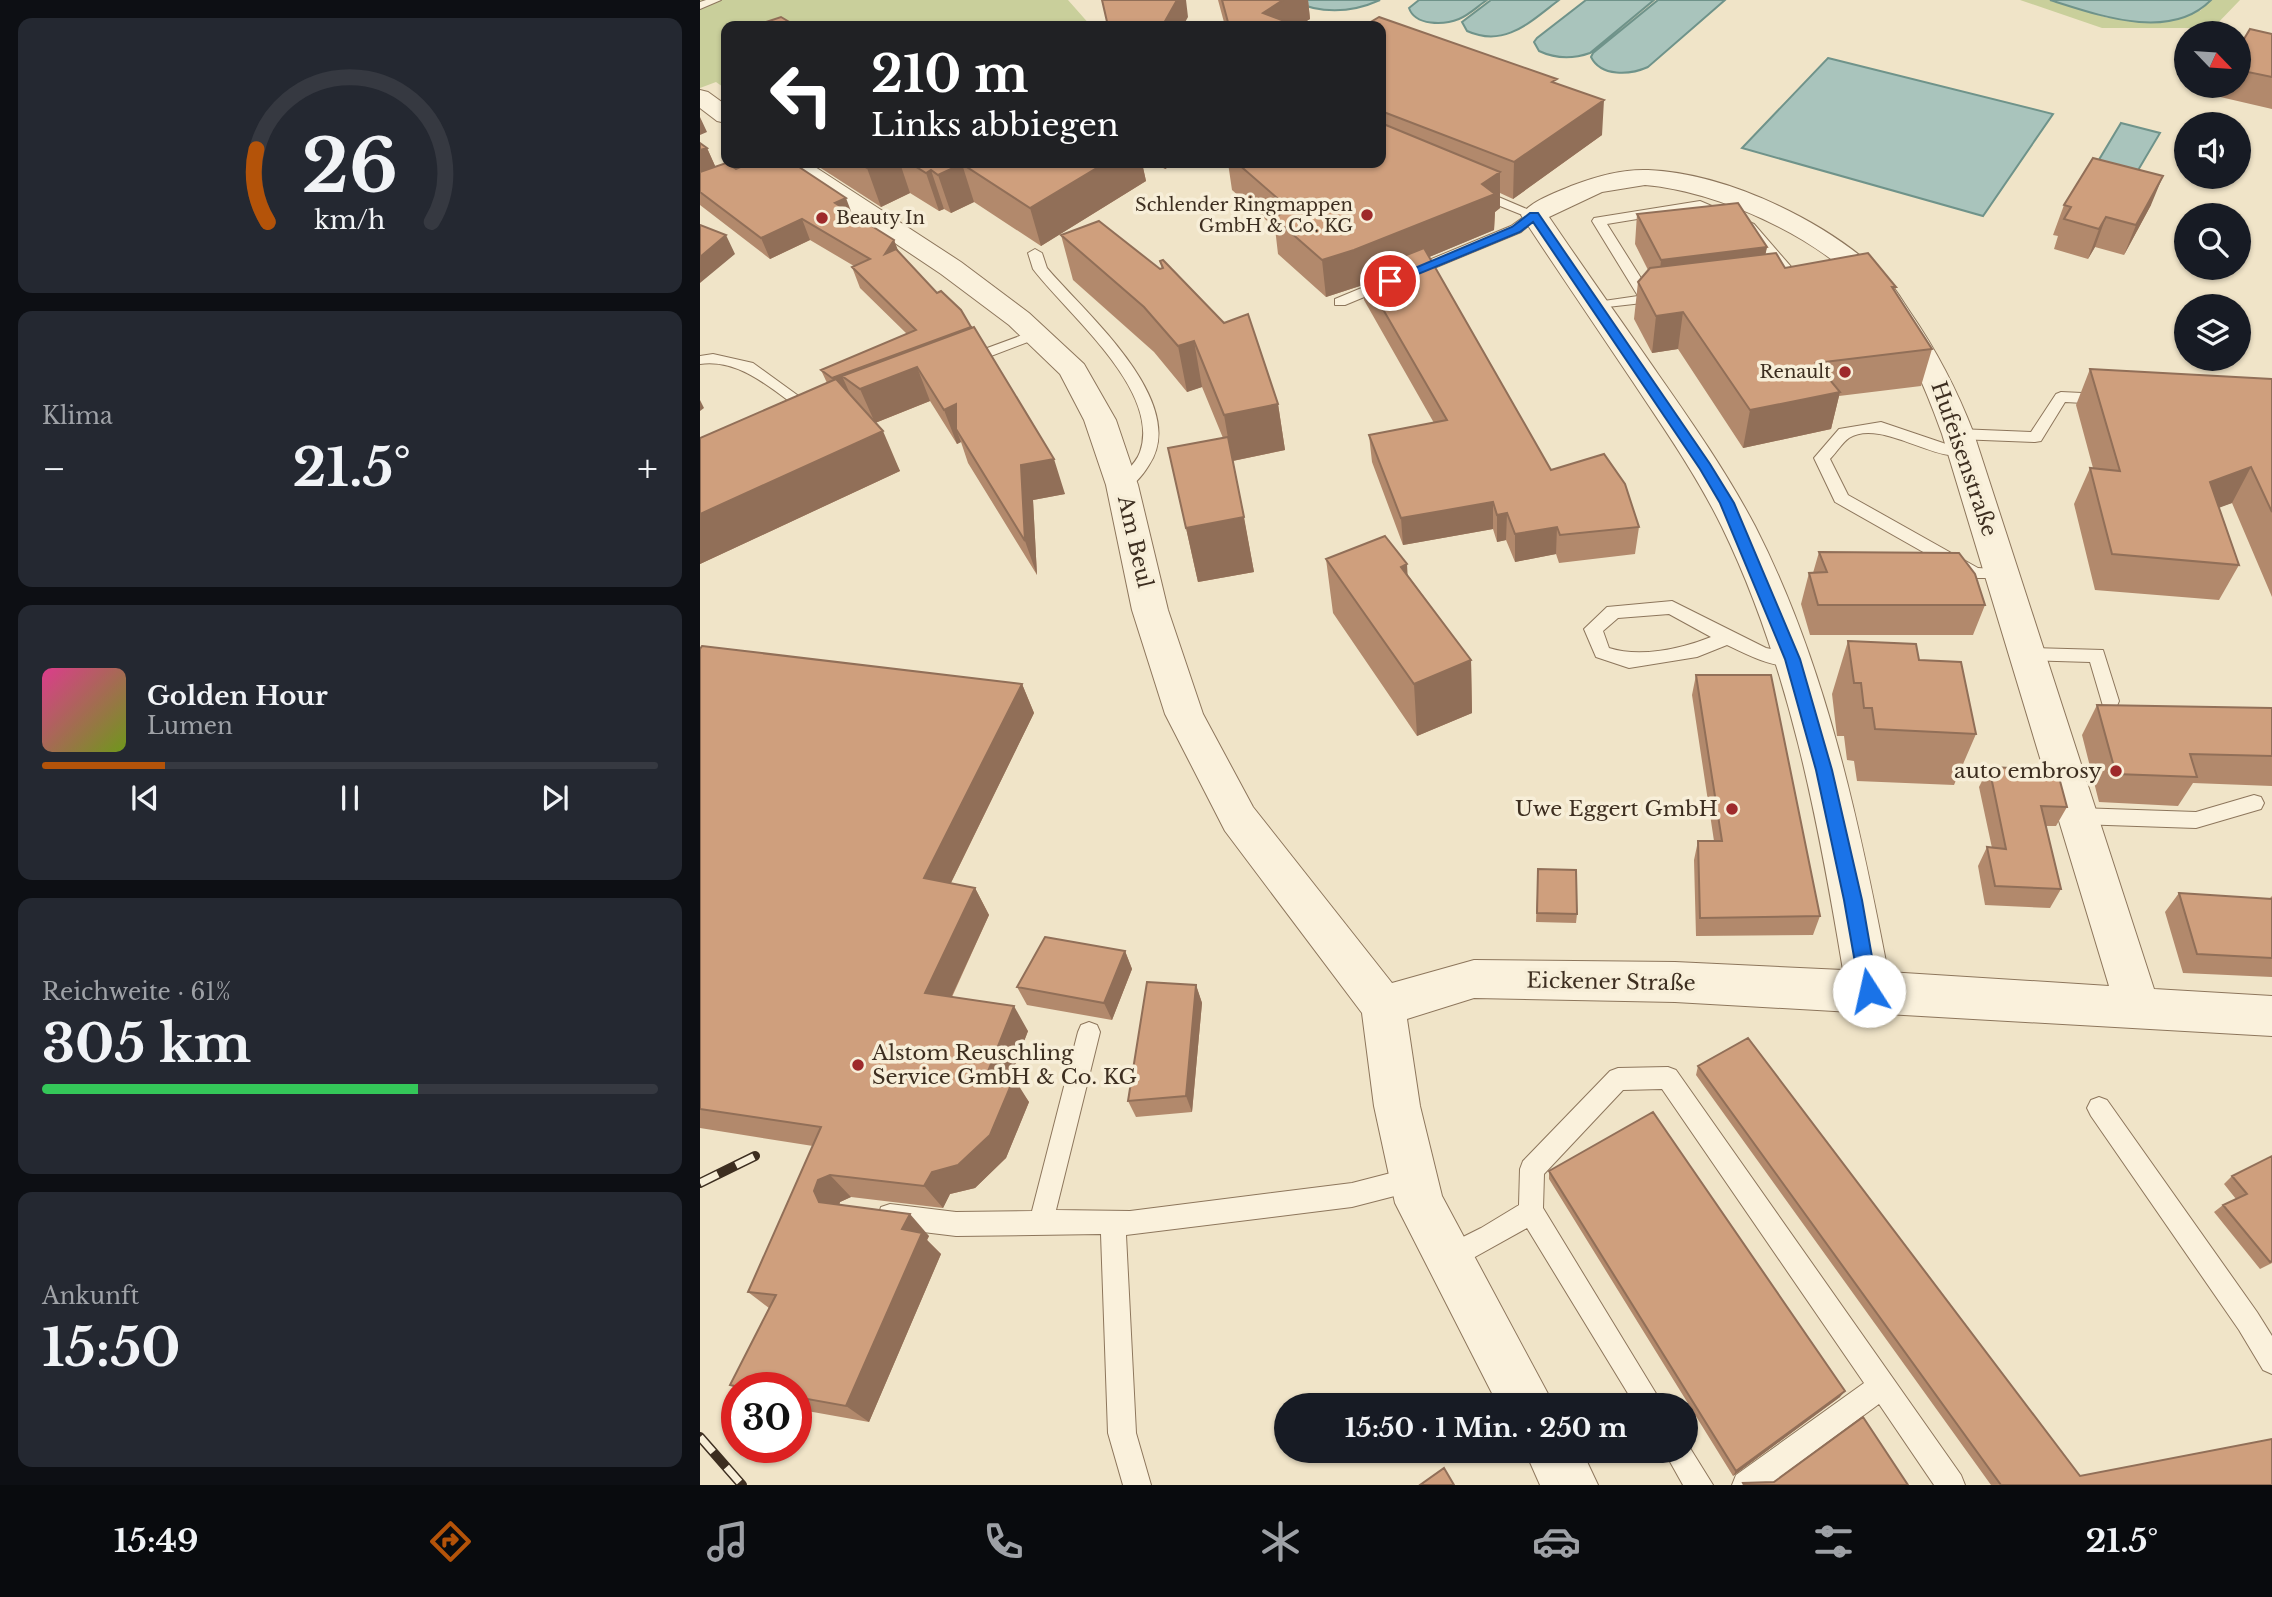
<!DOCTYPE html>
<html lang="de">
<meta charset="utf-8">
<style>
body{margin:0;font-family:"Libre Baskerville",serif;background:#242831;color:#f1f3f6;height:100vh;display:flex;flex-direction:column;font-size:26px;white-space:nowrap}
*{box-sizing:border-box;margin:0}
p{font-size:23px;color:#9ea1a6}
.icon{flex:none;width:38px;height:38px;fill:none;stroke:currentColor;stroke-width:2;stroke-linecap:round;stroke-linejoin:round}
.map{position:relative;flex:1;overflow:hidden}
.sheet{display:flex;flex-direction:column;gap:18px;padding:18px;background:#0d0f14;width:700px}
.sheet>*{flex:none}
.top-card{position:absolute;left:21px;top:21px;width:665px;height:147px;border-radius:14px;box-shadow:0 2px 5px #0004;background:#202124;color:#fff;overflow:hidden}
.needle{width:46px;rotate:115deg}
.controls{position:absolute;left:1474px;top:21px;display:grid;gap:14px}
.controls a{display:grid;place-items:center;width:77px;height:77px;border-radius:50%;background:#171b24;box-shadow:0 2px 5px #0004;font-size:35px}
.speed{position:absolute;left:21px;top:1372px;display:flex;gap:14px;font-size:35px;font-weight:700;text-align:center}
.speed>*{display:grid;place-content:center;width:91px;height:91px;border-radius:50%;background:#171b24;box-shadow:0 2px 5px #0004;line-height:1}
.speed .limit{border:10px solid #d22;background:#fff;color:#111}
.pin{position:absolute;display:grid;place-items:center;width:60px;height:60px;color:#fff;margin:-30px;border:4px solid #fff;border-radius:50%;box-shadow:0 2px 7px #0007}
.me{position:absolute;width:77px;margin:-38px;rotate:350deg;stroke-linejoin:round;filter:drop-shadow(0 0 5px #0008)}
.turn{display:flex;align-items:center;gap:24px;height:147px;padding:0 35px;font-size:32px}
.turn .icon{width:91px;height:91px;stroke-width:2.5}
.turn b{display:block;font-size:49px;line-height:60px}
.big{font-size:52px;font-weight:700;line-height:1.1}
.sheet .tile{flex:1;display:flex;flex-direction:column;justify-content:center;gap:10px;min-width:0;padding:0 24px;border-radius:14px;background:#242831}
.sheet .dial{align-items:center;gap:0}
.dial svg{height:182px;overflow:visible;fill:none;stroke:#363941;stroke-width:7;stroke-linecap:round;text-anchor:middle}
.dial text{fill:#f1f3f6;stroke:none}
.song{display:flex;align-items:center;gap:21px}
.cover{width:84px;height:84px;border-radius:10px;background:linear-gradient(135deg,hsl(330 70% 55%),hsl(80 70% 35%))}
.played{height:7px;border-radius:4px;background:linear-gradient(90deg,#b45309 20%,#363941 20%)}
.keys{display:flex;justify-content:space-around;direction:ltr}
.heat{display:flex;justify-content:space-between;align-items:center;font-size:38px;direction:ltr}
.charge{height:10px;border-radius:5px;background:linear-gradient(90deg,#34c759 61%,#363941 0)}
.trip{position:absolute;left:574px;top:1393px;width:424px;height:70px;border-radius:35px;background:#171b24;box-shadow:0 2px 5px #0004;font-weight:700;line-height:70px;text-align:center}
.menu{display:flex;height:112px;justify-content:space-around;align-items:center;background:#090b0e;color:#9ea1a6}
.menu .icon{width:49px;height:49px}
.menu .on{color:#b45309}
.menu b{font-size:32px;color:#f1f3f6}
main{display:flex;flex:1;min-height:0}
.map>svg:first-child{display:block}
.green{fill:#c9cf9b}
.water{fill:#a9c4bc;stroke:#6f938a;stroke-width:2}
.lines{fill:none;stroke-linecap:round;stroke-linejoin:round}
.service-casing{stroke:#8d765c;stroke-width:2}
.minor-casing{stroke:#8d765c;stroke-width:2}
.service{fill:#faf1dc;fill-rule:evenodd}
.minor{fill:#faf1dc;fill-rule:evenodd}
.rail-casing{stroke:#3d2e20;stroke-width:10}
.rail{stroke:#f7eed8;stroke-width:7;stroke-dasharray:20;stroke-linecap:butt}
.wall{fill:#b2896c}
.shaded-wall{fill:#916f58}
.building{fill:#cf9f7d;stroke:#916f58;stroke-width:2}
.route{fill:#1a73e8;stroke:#114b97;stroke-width:2}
.poi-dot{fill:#9e2a2b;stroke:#f7eed8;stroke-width:2.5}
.labels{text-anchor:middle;stroke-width:7;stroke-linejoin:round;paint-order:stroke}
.far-poi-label{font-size:18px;fill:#3d2e20;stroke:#f7eed8;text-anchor:end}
.street-label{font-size:21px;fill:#3d2e20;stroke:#f7eed8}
.poi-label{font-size:21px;fill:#3d2e20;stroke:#f7eed8;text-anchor:end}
</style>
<main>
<section class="sheet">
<div class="tile dial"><svg viewBox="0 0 100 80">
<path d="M14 69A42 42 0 1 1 86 69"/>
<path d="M14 69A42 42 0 0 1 9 37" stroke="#b45309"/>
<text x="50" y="56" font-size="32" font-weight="700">26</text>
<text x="50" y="72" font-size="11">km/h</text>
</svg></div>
<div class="tile"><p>Klima</p>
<div class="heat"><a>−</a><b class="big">21.5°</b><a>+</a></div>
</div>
<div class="tile">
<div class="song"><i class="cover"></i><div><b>Golden Hour</b><p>Lumen</p></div></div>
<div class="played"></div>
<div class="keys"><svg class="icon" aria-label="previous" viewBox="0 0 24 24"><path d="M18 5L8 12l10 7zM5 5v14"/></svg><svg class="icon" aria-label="pause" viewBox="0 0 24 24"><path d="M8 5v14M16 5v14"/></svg><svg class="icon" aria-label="next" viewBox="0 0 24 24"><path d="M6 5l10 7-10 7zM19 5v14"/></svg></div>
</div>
<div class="tile"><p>Reichweite · 61%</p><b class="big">305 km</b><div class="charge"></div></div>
<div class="tile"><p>Ankunft</p><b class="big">15:50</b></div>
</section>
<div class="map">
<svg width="1572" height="1485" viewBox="0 0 1572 1485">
<rect width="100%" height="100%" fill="#f0e4c8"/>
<!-- green -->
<path class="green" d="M0,0h368l23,26h-365v63l-10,-7 -16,6z
M1320,0h30l58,18 92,-7 11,-11h29l-27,28h-111z"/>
<!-- water -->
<path class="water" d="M591,0h89c-29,13 -60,14 -89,0z
M719,0h68c-9,6 -18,15 -28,19 -15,6 -44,7 -50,-11z
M791,0h68c-29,22 -54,48 -92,31l-5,-9z
M886,0h68l-64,53c-17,6 -34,6 -51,-2l-5,-9 3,-4z
M958,0h67l-77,67c-18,8 -47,10 -57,-10l2,-4z
M1350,0h161c-41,42 -113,15 -161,0z
M1128,58l225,56 -70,102 -241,-68z
M1421,123l39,10 -36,61 -39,-11z"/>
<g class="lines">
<!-- service casing -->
<g class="service-casing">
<path id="service" d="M6,0h15l-21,9v-7z
M775,187l66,28 -20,17 -176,73h-10v-6l176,-73 14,-10 -55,-22v-6z
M1000,201l54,23 39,45v6h-10l-39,-45 -46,-21 -91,15 44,70 9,-1 7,4 -7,4 -70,8v-6l48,-7 -46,-75 2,-3z
M335,249l7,4 5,15c36,43 144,134 102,197 -6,10 -16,22 -27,25l-8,-5c8,-12 21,-19 26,-33 22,-62 -75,-140 -107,-183l-5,-16z
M336,330l5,1 2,3 -2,3 -71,27h-10l-2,-3 2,-3z
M13,354l40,9 69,50 -3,3h-10c-33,-23 -67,-58 -109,-52v-8z
M1361,392l42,2 8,5 -8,5 -38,-2 -24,39 -6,1 -77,-3 -8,-5 8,-5 73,3 25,-38z
M1181,422l65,22 23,1 2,4c-22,25 -88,-33 -122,-11 -7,5 -13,15 -19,21l18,36 130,73 31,2 3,4 -3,4h-40l-134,-76 -21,-44 25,-29z
M972,601l94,47 32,6 3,5 -3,5c-22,7 -51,-10 -71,-19l-30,12 -68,11 -33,-11 -12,-28 23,-22zM969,614l42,23c-30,12 -71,21 -102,11l-6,-17 15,-13z
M1328,648l75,2 16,51 -2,5h-14l-13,-44 -68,-2 -3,-5 3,-5z
M1554,795l7,2 3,6 -3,6 -65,19 -118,-4 -7,-2 -3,-6 3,-6 7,-2 118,4z
M389,1022l8,3 3,7 -44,178 74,1 222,-28 62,-16 9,4 3,8 -3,8 -9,4 -62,16 -226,28 10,198 15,52h-28l-15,-52 -7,-199 -145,2 -66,-8 -9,-3 -3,-9 3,-9 9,-3 66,8 76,-1 46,-179 3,-7z
M968,1067l8,3 285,405 4,10h-31l-55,-81 -110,81h-37l4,-10 128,-92 -202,-294 -39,1 -79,84 -1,34 120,197h-28l-108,-177 -70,39 -9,4 -9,-4 -4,-9 4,-9 42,-21 38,-23 1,-36 3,-8 87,-90 8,-3z
M1399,1097l8,3 150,212 15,24v38l-9,-4 -24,-40 -148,-214 -4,-8 4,-8z
M985,1440l28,45h-30l-19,-34h21z"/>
</g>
<!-- minor casing -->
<g class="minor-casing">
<path id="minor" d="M0,90l8,2 18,13v18l-9,-2 -17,-13z
M79,163h30l152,99 68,51 55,51 32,56 22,65 30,125 35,104 50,93 139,176 82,-23 201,2 168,8c-25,-150 -54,-305 -121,-443 -25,-51 -57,-97 -89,-145 -37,-55 -75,-111 -112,-167 10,-14 34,-22 50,-29 23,-9 51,-17 77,-16 80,3 186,54 241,112 8,9 14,20 21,30 27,39 47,78 64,122l180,555 118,7v40l-597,-34 -201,-4 -67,21 13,87 22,90 112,209h-56l-103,-202 -21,-97 -12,-93 -137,-182 -60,-117 -33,-104 -26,-125 -22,-65 -24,-46 -51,-49 -68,-51 -158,-106zM945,185c73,6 180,54 226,112 33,40 54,89 71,137l167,552 -221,-14c-29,-151 -62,-307 -133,-446 -28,-53 -62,-102 -97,-152 -36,-52 -73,-104 -109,-157l53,-25z
M825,1451h57l16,34h-58z"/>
</g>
<!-- service -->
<use href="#service" class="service"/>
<!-- minor -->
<use href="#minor" class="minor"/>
<!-- rail casing -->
<g class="rail-casing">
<path id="rail" d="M0,1183l55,-27
M0,1437l42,48"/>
</g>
<!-- rail -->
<use href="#rail" class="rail"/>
</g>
<!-- wall -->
<path class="wall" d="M518,0h90l2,19 -12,7h-73z
M681,26l176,58 45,51 -89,64 -13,-6v15l-5,4 -1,18 -65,27 122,213 88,57 -4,27 -76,9 -3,-9 -41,8 -9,-22 -9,2 -4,-13 -90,16 -31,-83 -3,-27 65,-12 -70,-123 -1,-15 -37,12 -48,-43 -3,-26 -43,-38 -4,-27h153z
M1572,34v75l-56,-13 4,-10h18v-37z
M0,143l7,5 8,18 21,3 116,45 42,26 4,12 167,242 -32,6 4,75 -69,-112 -7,-21 -4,2 -27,-43 -55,22 25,48 -200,93v-126l127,-55 -6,-13 86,-36 -47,-46 -8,-21 2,-1 -44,-26 -40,19 -70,-54z
M113,163h329l4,18 -105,65 -67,-44 -23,11 -7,-4 -5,2 -29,-18 -29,14z
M454,163h22l-11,6z
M1364,205h87l-27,50 -29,-8 -7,12 -34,-10 4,-13 -5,-1z
M937,214l130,33 -2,7 20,14 111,19 -1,5 37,57 -11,37 -82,10 -8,33 -88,19 -65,-99 -26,4 -18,-34 4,-37 10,-12 -13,-26z
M361,235l99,34 2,-1 -2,-7 118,143 7,46 -52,11 21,111 -56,10 -12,-54 37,-90 -21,-51 -15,5 -33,-40 -81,-72z
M1390,369l182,10v218l-40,-94 -13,4 20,58 -20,35 -124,-10 -21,-86 16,-36h3l-17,-63z
M1119,552l166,53 -12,30h-163l-9,-31 8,-31h4z
M626,559l81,15 64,86 1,53 -55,23 -84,-123z
M1148,641l128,93 -22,51 -97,-4 -3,-20 -7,-1 -3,-24h-7l-5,-42z
M0,649l322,35 12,29 -83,170 24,5 14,27 -37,82 76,34 -18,46 19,25 -23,56 -31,30 -25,6 -7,14 -92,-11 -11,5 -1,3 90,31 -2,4 14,14 -72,168 -73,-13v-21h-59v1l-7,-4 39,-77 -21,-16 65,-146 -113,-18z
M996,675l124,241 -7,19 -117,1 -2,-76 4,-19h16l-22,-146z
M1397,705l175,3v78l-79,-3 -15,23 -79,-4 -17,-67z
M1289,767l78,40 -11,19h-10l15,63 -11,19 -65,-3 -7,-39 9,-19 5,1 -13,-61z
M838,869l39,45 -1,9 -40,-1z
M1479,893l90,6 3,-3v81l-89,-4 -18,-61z
M425,951l7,18 -20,51 -85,-15 -10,-18z
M496,985l6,18 -10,109 -56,5 -8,-16z
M998,1066l382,410 192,9h-281l-295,-410z
M1572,1156v107l-12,6 -46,-57 9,-7 13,-6 -12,-15 8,-8z
M849,1171l291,226 -107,79 -184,-297z"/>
<!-- shaded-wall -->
<path class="shaded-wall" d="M477,0h9l2,17 -5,9h-28z
M583,0h25l2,19 -12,7 -35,-13z
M904,100l-2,35 -89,64 1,-37z
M0,117l7,15 -7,3z
M7,148l9,20 -16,7v-25z
M179,163h21l10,30 -29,14 -14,-39z
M405,163h37l4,18 -105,65 -11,-38z
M463,163h13l-11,6z
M262,164l12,38 -23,11 -13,-38z
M231,170l13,39 -5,2 -13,-38z
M800,172v36l-5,4 -1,18 -127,53 -5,-10 1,12 -37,12 -4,-37 160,-76z
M1463,176l-12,29 -27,50 12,-30z
M146,198l8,21 -19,-16z
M1406,217l-11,30 -7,12 11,-30z
M102,219l8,21 -40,19 -9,-21z
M26,235l9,19 -35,29v-26z
M194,240l8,21 -17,-7z
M1067,247l-6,30 -103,13 3,-30z
M983,312l-5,37 -26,4 4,-37z
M271,327l-54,40 13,34 -55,22 -15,-34 -18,-13 9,20 -9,4 -10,-22z
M494,341l8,46 -15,5 -9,-46z
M1140,392l-9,37 -88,19 7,-38z
M0,400l4,8 -4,3z
M256,404v25l5,13 -4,2 -13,-34z
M578,404l7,46 -53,11 -8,-46z
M183,431l17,40 -200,93v-50z
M354,459l11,35 -32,6 4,75 -12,-34 -4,-76z
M1551,467l-19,36 -40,15 18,-36z
M793,502v27l-90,16 -2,-27z
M807,513l-1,27 -9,2v-27z
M544,517l10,55 -56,10 -12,-54z
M857,527l-1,27 -41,8v-28z
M707,564l3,54 -9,-51z
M771,660l1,53 -55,23 -3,-52z
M322,684l12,29 -94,192 -16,-27z
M275,888l14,27 -48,104 -16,-26z
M425,951l7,18 -20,51 -8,-17z
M496,985l6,18 -10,109 -6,-16z
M314,1006l14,25 -26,68 -15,-25z
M314,1078l15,24 -23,56 -31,30 -25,6 -7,14 -19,-22 8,-14z
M130,1175l21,22 -11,5 -3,11 -18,-11 -5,-11 4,-11z
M210,1214l19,22 -2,4 14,14 -72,168 -23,-16 56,-177z
M1145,1391l-5,6 -107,79 3,-5z"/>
<!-- building -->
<path class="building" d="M402,0h75l-13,23 -9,3h-47z
M522,0h61l-20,13 35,13h-69z
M81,17l15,9h-42z
M679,17l178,62 -5,3 52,18 -90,62 -133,-51v-85h-17z
M1550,29l22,5v43l-34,-7v-21z
M681,123l119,49 -18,12 13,10 -141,56 -32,10 -49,-43 18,-7 -54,-47h144z
M0,143l7,5 -7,2z
M1393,158l70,18 -27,49 -30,-8 -7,12 -35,-10 7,-12 -7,-2z
M26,163l10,6 14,-6h43l53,35 -11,5 59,37 -9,14 11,-5 41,44 4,-2 20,19 10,17 -139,51 -11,-8 95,-40 -64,-63 18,-8 -68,-40 -41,19 -61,-46v-20z
M158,163h21l-12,5z
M210,163l128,1 67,-1 -75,45 -68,-44 -24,11 -7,-5 -5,3z
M1038,203l29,44 -106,13 -24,-46z
M399,221l61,48 3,-1 -3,-7 3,-1 61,63 24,-9 30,90 -54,11 -30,-74 -16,5 -34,-39 -83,-72z
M0,225l26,10 -26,22z
M724,248l127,222 53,-16 21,30 14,43 -79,8 -3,-8 -42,7 -8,-21 -10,2 -4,-13 -92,16 -32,-83 78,-15 -85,-147z
M1076,253l9,15 83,-15 28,34h-4l40,62 -116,14 24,29 -90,18 -67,-98 -27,4 -18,-34 12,-14z
M274,327l80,132 -33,6 4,76 -69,-112v-25l-12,6 -27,-43 -57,22 -18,-13z
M1390,369l182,10v133l-21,-45 -41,15 29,83 -127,-11 -22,-86 30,3z
M136,379l47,52 -183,83v-76z
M528,437l16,80 -58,11 -18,-80z
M685,536l22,28 -6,3 70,93 -57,24 -88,-125z
M1119,552l140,1 16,21 10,31h-167l-9,-32 18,-1z
M1148,641l68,3 3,16 42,2 15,72 -101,-5 -3,-21h-8l-3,-25h-7z
M2,646l320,38 -98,194 51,10 -50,105 89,13 -27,68 27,4 -24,57 -32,30 -26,7 -8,14 -94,-11 -12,5 -4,11 5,11 91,12 -8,15 20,4 -76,173 -50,-9v-9h-52l-14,-3 46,-90 -28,-3 73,-165 -121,-18v-460z
M996,675h75l49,241 -120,2 -2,-77h24z
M1397,705l175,3v48l-82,-2 7,23 -81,-3z
M1289,767l68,3 10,37 -26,-1 20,83 -66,-3 -8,-39 19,2z
M838,869l38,1 1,44 -40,-1z
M1479,893l93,6v59l-75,-4z
M345,937l80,14 -21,52 -87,-16z
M447,982l49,3 -10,111 -58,5z
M1048,1038l332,438 192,-37v46h-271l-303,-419z
M953,1112l192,279 -109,80 -187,-300z
M1572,1156v105l-2,1 -47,-57 24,-11 -15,-18z
M1163,1417l45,68h-164l-1,-2 31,-1z
M744,1468l10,17h-34z"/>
<!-- route -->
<path class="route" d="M830,213h8l172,251 24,39 66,156 32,111 30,130 16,91 -3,6 -6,2 -7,-2 -2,-6 -16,-91 -28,-130 -31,-111 -65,-156 -20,-34 -167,-247 -13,10 -126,52 -10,-3 128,-54z"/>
<!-- markers -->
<g class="poi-dot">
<circle cx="667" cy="215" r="7"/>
<circle cx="122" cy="218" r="7"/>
<circle cx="1145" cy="372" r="7"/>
<circle cx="1416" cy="771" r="7"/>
<circle cx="1032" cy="809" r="7"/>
<circle cx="158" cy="1065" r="7"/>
</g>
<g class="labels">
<!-- far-poi labels -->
<g class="far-poi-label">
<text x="653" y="211">Schlender Ringmappen<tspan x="653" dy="21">GmbH &amp; Co. KG</tspan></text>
<text x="136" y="224" text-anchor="start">Beauty In</text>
<text x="1131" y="378">Renault</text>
</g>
<!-- street labels -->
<g class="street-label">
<text transform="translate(1264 459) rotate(71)" y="7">Hufeisenstraße</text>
<text transform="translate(435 542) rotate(77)" y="7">Am Beul</text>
<text transform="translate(911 982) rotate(1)" y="7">Eickener Straße</text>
</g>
<!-- poi labels -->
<g class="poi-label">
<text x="1402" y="778">auto embrosy</text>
<text x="1018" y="816">Uwe Eggert GmbH</text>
<text x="172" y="1060" text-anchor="start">Alstom Reuschling<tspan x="172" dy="24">Service GmbH &amp; Co. KG</tspan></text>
</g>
</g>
</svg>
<div class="controls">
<a><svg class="needle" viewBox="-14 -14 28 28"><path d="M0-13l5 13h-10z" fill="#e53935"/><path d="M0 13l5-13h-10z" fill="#9ea1a6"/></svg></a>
<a><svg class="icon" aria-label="sound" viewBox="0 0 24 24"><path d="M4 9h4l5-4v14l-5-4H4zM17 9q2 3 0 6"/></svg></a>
<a><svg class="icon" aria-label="search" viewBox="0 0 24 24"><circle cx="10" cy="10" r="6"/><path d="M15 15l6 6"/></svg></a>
<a><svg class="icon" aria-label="layers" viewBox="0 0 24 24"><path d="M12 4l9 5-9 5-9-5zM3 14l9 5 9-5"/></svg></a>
</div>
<div class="speed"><div class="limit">30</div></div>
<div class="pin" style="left:690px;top:281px;background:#d93025"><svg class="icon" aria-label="arrive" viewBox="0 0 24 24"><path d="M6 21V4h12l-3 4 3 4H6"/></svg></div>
<svg class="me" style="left:1169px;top:991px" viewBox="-20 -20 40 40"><circle r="19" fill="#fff"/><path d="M0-13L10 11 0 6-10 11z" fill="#1a73e8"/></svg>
<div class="trip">15:50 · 1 Min. · 250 m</div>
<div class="top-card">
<div class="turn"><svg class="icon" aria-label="left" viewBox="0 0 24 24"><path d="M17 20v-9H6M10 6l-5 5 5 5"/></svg><div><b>210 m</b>Links abbiegen</div></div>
</div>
</div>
</main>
<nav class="menu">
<b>15:49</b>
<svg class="icon on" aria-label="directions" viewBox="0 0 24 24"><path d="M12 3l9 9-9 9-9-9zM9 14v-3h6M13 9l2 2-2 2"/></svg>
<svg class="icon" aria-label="music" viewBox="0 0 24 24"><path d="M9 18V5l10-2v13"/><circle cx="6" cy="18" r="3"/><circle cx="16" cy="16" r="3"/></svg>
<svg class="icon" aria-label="phone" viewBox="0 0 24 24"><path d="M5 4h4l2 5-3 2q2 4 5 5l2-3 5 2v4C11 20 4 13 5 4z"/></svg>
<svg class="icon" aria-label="climate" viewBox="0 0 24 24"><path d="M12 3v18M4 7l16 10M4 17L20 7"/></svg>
<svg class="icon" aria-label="car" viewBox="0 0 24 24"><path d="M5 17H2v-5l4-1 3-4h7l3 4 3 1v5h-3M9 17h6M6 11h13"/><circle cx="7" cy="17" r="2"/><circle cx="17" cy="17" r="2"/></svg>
<svg class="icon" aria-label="filters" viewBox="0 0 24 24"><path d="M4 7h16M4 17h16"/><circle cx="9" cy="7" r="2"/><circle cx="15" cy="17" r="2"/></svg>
<b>21.5°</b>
</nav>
